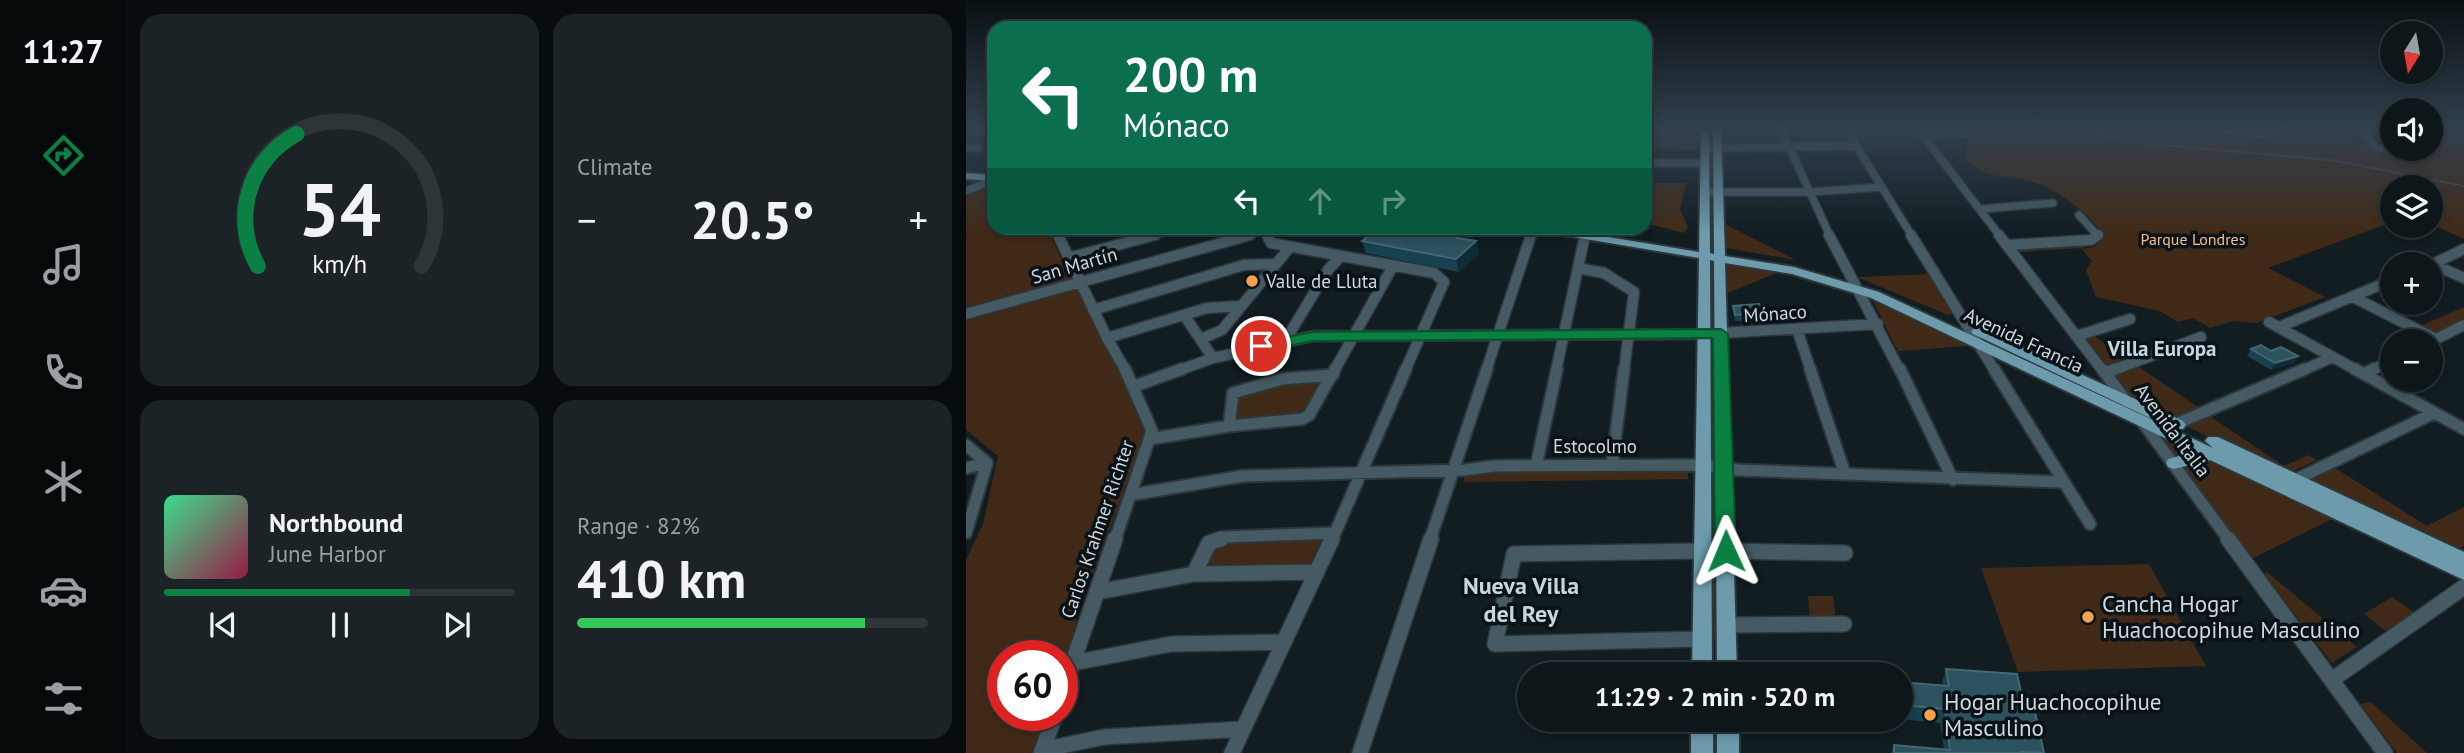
<!DOCTYPE html>
<meta charset="utf-8">
<style>
body{margin:0;font-family:"PT Sans",sans-serif;background:#1b2326;color:#f1f3f6;height:100vh;display:flex;flex-direction:column;font-size:26px;white-space:nowrap}
*{box-sizing:border-box;margin:0}
p{font-size:23px;color:#9a9fa2}
.icon{flex:none;width:38px;height:38px;fill:none;stroke:currentColor;stroke-width:2;stroke-linecap:round;stroke-linejoin:round}
.map{position:relative;flex:1;overflow:hidden}
.drawer{display:flex;flex-direction:column;gap:14px;padding:14px;background:#070c0e;width:840px}
.drawer>*{flex:none}
.banner{position:absolute;left:21px;top:21px;width:665px;height:214px;border-radius:21px;box-shadow:0 4px 10px #0003,0 0 0 2px #2d3538;background:#0b6e4f;color:#fff;overflow:hidden}
.needle{width:46px;rotate:191deg}
.buttons{position:absolute;left:1414px;top:21px;display:grid;gap:14px}
.buttons a{display:grid;place-items:center;width:63px;height:63px;border-radius:50%;background:#0d1619;box-shadow:0 4px 10px #0003,0 0 0 2px #2d3538;font-size:35px}
.speed{position:absolute;left:21px;top:640px;display:flex;gap:14px;font-size:35px;font-weight:700;text-align:center}
.speed>*{display:grid;place-content:center;width:91px;height:91px;border-radius:50%;background:#0d1619;box-shadow:0 4px 10px #0003,0 0 0 2px #2d3538;line-height:1}
.speed .limit{border:10px solid #d22;background:#fff;color:#111}
.pin{position:absolute;display:grid;place-items:center;width:60px;height:60px;color:#fff;margin:-30px;border:4px solid #fff;border-radius:50%;box-shadow:0 2px 7px #0007}
.me{position:absolute;width:77px;margin:-38px;rotate:359deg;stroke-linejoin:round;filter:drop-shadow(0 0 5px #0008)}
.turn{display:flex;align-items:center;gap:24px;height:147px;padding:0 21px;font-size:32px}
.turn .icon{width:91px;height:91px;stroke-width:2.5}
.turn b{display:block;font-size:49px;line-height:60px}
.lanes{display:flex;align-items:center;height:66px;padding:0 21px;background:#0003;justify-content:center;gap:35px;direction:ltr}
.lanes .off{opacity:.35}
.big{font-size:52px;font-weight:700;line-height:1.1}
.drawer .widget{flex:1;display:flex;flex-direction:column;justify-content:center;gap:10px;min-width:0;padding:0 24px;border-radius:21px;background:#1b2326}
.drawer .dial{align-items:center;gap:0}
.dial svg{height:182px;overflow:visible;fill:none;stroke:#2d3538;stroke-width:7;stroke-linecap:round;text-anchor:middle}
.dial text{fill:#f1f3f6;stroke:none}
.song{display:flex;align-items:center;gap:21px}
.cover{width:84px;height:84px;border-radius:10px;background:linear-gradient(135deg,hsl(150 70% 55%),hsl(340 70% 35%))}
.played{height:7px;border-radius:4px;background:linear-gradient(90deg,#0b8043 70%,#2d3538 70%)}
.keys{display:flex;justify-content:space-around;direction:ltr}
.heat{display:flex;justify-content:space-between;align-items:center;font-size:38px;direction:ltr}
.charge{height:10px;border-radius:5px;background:linear-gradient(90deg,#34c759 82%,#2d3538 0)}
.drawer .tiles{flex:1;display:grid;gap:14px;grid-template-columns:repeat(2,1fr)}
.trip{position:absolute;left:551px;top:662px;width:396px;height:70px;border-radius:35px;background:#0d1619;box-shadow:0 4px 10px #0003,0 0 0 2px #2d3538;font-weight:700;line-height:70px;text-align:center}
main{display:flex;flex:1;min-height:0}
.tab-bar{display:flex;flex-direction:column;width:126px;justify-content:space-around;align-items:center;background:#05090a;color:#9a9fa2}
.tab-bar .icon{width:49px;height:49px}
.tab-bar .on{color:#0b8043}
.tab-bar b{font-size:32px;color:#f1f3f6}
.map>svg:first-child{display:block}
.green{fill:#402a17}
.lines{fill:none;stroke-linecap:round;stroke-linejoin:round}
.stream{stroke:#524442;stroke-width:2}
.minor-far3-casing{stroke:#2c373b;stroke-width:10}
.minor-far2-casing{stroke:#2c373b;stroke-width:13}
.minor-far1-casing{stroke:#2c373b;stroke-width:15}
.minor-casing{stroke:#2c373b;stroke-width:18}
.major-casing{stroke:#2c373b;stroke-width:4}
.minor-far3{stroke:#455a63;stroke-width:7}
.minor-far2{stroke:#455a63;stroke-width:10}
.minor-far1{stroke:#455a63;stroke-width:11}
.minor{stroke:#455a63;stroke-width:15}
.major{fill:#6d9bac;fill-rule:evenodd}
.wall{fill:#17414f}
.shaded-wall{fill:#0c2c36}
.building{fill:#2b525e;stroke:#456771;stroke-width:2}
.route{fill:#0b8043;stroke:#07532c;stroke-width:2}
.poi-dot{fill:#f9a04c;stroke:#091317;stroke-width:2.5}
.labels{text-anchor:middle;stroke-width:7;stroke-linejoin:round;paint-order:stroke}
.far-park-label{font-size:16px;fill:#fabe8c;stroke:#091317}
.street-label{font-size:19px;fill:#d1d8db;stroke:#091317}
.poi-label{font-size:19px;fill:#d1d8db;stroke:#091317;text-anchor:start}
.neighbourhood-label{font-size:21px;font-weight:bold;fill:#c7d6dc;stroke:#091317}
.near-poi-label{font-size:23px;fill:#d1d8db;stroke:#091317;text-anchor:start}
.near-neighbourhood-label{font-size:24px;font-weight:bold;fill:#c7d6dc;stroke:#091317}
</style>
<main>
<nav class="tab-bar">
<b>11:27</b>
<svg class="icon on" aria-label="directions" viewBox="0 0 24 24"><path d="M12 3l9 9-9 9-9-9zM9 14v-3h6M13 9l2 2-2 2"/></svg>
<svg class="icon" aria-label="music" viewBox="0 0 24 24"><path d="M9 18V5l10-2v13"/><circle cx="6" cy="18" r="3"/><circle cx="16" cy="16" r="3"/></svg>
<svg class="icon" aria-label="phone" viewBox="0 0 24 24"><path d="M5 4h4l2 5-3 2q2 4 5 5l2-3 5 2v4C11 20 4 13 5 4z"/></svg>
<svg class="icon" aria-label="climate" viewBox="0 0 24 24"><path d="M12 3v18M4 7l16 10M4 17L20 7"/></svg>
<svg class="icon" aria-label="car" viewBox="0 0 24 24"><path d="M5 17H2v-5l4-1 3-4h7l3 4 3 1v5h-3M9 17h6M6 11h13"/><circle cx="7" cy="17" r="2"/><circle cx="17" cy="17" r="2"/></svg>
<svg class="icon" aria-label="filters" viewBox="0 0 24 24"><path d="M4 7h16M4 17h16"/><circle cx="9" cy="7" r="2"/><circle cx="15" cy="17" r="2"/></svg>
</nav>
<section class="drawer">
<div class="tiles">
<div class="widget dial"><svg viewBox="0 0 100 80">
<path d="M14 69A42 42 0 1 1 86 69"/>
<path d="M14 69A42 42 0 0 1 31 11" stroke="#0b8043"/>
<text x="50" y="56" font-size="32" font-weight="700">54</text>
<text x="50" y="72" font-size="11">km/h</text>
</svg></div>
<div class="widget"><p>Climate</p>
<div class="heat"><a>−</a><b class="big">20.5°</b><a>+</a></div>
</div>
<div class="widget">
<div class="song"><i class="cover"></i><div><b>Northbound</b><p>June Harbor</p></div></div>
<div class="played"></div>
<div class="keys"><svg class="icon" aria-label="previous" viewBox="0 0 24 24"><path d="M18 5L8 12l10 7zM5 5v14"/></svg><svg class="icon" aria-label="pause" viewBox="0 0 24 24"><path d="M8 5v14M16 5v14"/></svg><svg class="icon" aria-label="next" viewBox="0 0 24 24"><path d="M6 5l10 7-10 7zM19 5v14"/></svg></div>
</div>
<div class="widget"><p>Range · 82%</p><b class="big">410 km</b><div class="charge"></div></div>
</div>
</section>
<div class="map">
<svg width="1498" height="753" viewBox="0 0 1498 753">
<rect width="100%" height="100%" fill="#111d21"/>
<!-- green -->
<path class="green" d="M679,129h60l1,9 -10,2v10l-51,-2z
M1007,129h221l25,8 57,3 3,-5 -4,-6h77l-4,3 2,6c40,19 41,11 81,11v-6l10,-6 -10,-5v-3h33v110l-33,-15v-37h-39v35l-124,46 57,29 -68,26 -24,-2 -23,7 -17,-10 -15,4 -18,-11 -64,-14 -10,-27 6,-9 -11,-13 -60,4 -8,-11h82l-13,8 12,-2 11,-11c-16,-20 -39,-41 -63,-51 -26,-11 -56,-3 -76,-26l1,-13 9,-13z
M679,183h41l-6,26 8,18 -4,6 -39,-10z
M28,186v42h53l24,52 -62,19 -3,-5 -2,10 72,-18 53,103 17,44 -69,182 -5,38 -10,24v-21h-59v60h43l-15,37h-65v-193l17,-36 15,-68 -32,-26v-233z
M759,223l2,2 69,35 -70,-12z
M767,263l48,8 -58,24 1,-31z
M964,274l24,39 -6,2 -91,-38z
M912,297l92,45 -1,4 -71,5 -26,-52z
M1498,307v14l-31,14 -15,-8z
M1125,334l111,76 -24,8 -49,-23 -44,-58z
M748,336l3,126 -6,1 -5,-126z
M360,380l-18,32 -10,4 -60,6 -6,-2 6,-25 12,-7z
M1242,415l76,51 24,-11 9,5 -30,14 -99,-47z
M1199,436l173,80 -87,43 -91,-122z
M502,468l220,1v10l-225,3z
M1369,468l92,58 37,-19v39l-6,3 -149,-69z
M745,476l5,2 6,161h-13l-1,-160z
M356,538l-13,30 -105,2 7,-23 15,-8z
M1183,564l57,102 -188,6 -37,-104z
M1301,572l90,75 -25,16 -68,-89z
M842,596h25l3,25 -26,-1z
M1426,597l23,16 -28,19 -23,-18z
M1405,702l56,51h-30l-37,-49z"/>
<g class="lines">
<!-- stream -->
<path class="stream" d="M1109,129l63,14 193,17 133,26"/>
<!-- minor-far3 casing -->
<g class="minor-far3-casing">
<path id="minor-far3" d="M9,129l19,1
M815,129l49,107
M880,129l66,107
M952,129l82,107
M1237,129l68,6 -2,-6
M1395,129l15,19 31,1
M958,135l43,-2
M1465,135l4,2 -4,3
M0,148h12
M739,148l152,-2
M679,163h60
M0,191l28,-11
M739,192h105l72,-5
M1015,209l72,-6
M1113,215l19,21
M89,228l4,8
M298,228l4,8
M93,233l20,-5
M183,236l31,-8
M277,236l30,-8
M564,236l3,-8"/>
</g>
<!-- minor-far2 casing -->
<g class="minor-far2-casing">
<path id="minor-far2" d="M92,235l49,103 19,33
M301,235l4,8 163,30 10,9 -39,89
M863,235l71,136
M945,235l84,136
M1033,235l104,136
M1042,245l83,-5 7,-5
M102,258l87,-23
M1466,264l32,14
M1465,265l33,-16
M612,268l26,5 30,19 -10,79
M1387,297l83,42
M127,310l151,-45 31,-1
M0,314l284,-79
M218,315l29,43
M1303,322l89,49
M1313,327l113,-47
M831,329l14,42
M1111,336l53,-17
M141,338l100,-30 34,-2
M235,339l21,-9 68,-83
M319,341l43,-71 12,-13
M1466,341l32,-16
M211,371l36,-13 100,-22 390,-2 175,-10
M368,371l59,-105
M520,371l45,-136
M590,371l29,-136
M1145,371l90,-34
M1335,371l32,-14
M1404,371l22,-11"/>
</g>
<!-- minor-far1 casing -->
<g class="minor-far1-casing">
<path id="minor-far1" d="M844,369l35,105
M934,369l53,111
M1028,369l96,155
M1136,369l25,33
M1389,369l109,60
M1139,373l11,-4
M1398,374l10,-5
M169,386l47,-17
M1175,420l88,120
M1210,424l129,-55
M263,426l4,-33 49,-14 51,-4
M184,439l79,-13 73,-7 7,-4 26,-46
M0,445l21,18 -21,70
M646,465l12,-96
M570,466l21,-97
M0,468l21,-5
M1329,480l139,-67
M164,495l113,-19 222,-6 29,-4 209,-1 35,5 323,12
M149,540l37,-109 -27,-62
M250,540l9,-3 110,-4
M366,540l74,-171
M464,540l57,-171"/>
</g>
<!-- minor casing -->
<g class="minor-casing">
<path id="minor" d="M1262,539l157,214
M736,551l-188,3 -19,90 208,-5
M759,551l120,2
M228,574l15,-31 12,-4
M131,592l97,-18 123,-2
M761,625l117,-1
M107,663l98,-19 113,-2
M1367,679l131,-92
M96,694l53,-155
M76,750l62,-13 139,-8
M75,753l14,-37
M266,753l100,-214
M394,753l71,-214"/>
</g>
<!-- major casing -->
<g class="major-casing">
<path id="major" d="M735,129h8l1,124 4,1 -1,-125h8l4,127 69,11 85,25 334,156 -8,-7 3,-4h10l246,115v28l-254,-120 -36,9 -6,-2 -2,-4 2,-4 26,-7 -323,-154 -79,-24 -67,-11 12,411h-20l-3,-413 -4,-1 2,414h-20l7,-416 -161,-27 -5,-3h21l145,24z
M0,173l28,2v6l-28,-2z
M1012,327l205,94 3,4 -3,4h-10l-200,-95 -2,-3z
M725,719h22v34h-22z
M751,719h22v34h-22z"/>
</g>
<!-- minor-far3 -->
<use href="#minor-far3" class="minor-far3"/>
<!-- minor-far2 -->
<use href="#minor-far2" class="minor-far2"/>
<!-- minor-far1 -->
<use href="#minor-far1" class="minor-far1"/>
<!-- minor -->
<use href="#minor" class="minor"/>
<!-- major -->
<use href="#major" class="major"/>
</g>
<!-- wall -->
<path class="wall" d="M413,228h96l2,7 -6,5 8,14 -20,18 -93,-19 -4,-12z
M767,306l28,7v7l-26,1z
M1285,349l20,2 27,5 -4,7 -23,7 -24,-14z
M980,669l79,42 19,42h-153l3,-8 50,4 -4,-26 -40,-4v-37l42,4v-3z"/>
<!-- shaded-wall -->
<path class="shaded-wall" d="M503,228h6l2,7 -17,15 -3,-12z
M510,241l3,13 -20,18 -3,-13z
M1332,356l-4,7 -23,7 4,-7z"/>
<!-- building -->
<path class="building" d="M413,228h90l-12,10 19,3 -20,18 -94,-18z
M793,304l2,9 -26,2 -2,-9z
M1295,345l10,6 10,-4 17,9 -23,7 -24,-14z
M980,669l71,5 8,37 10,1 9,41 -24,-1v1h-126v-8l56,5 -5,-41 -43,-4 -2,-20v-3l49,4z"/>
<!-- sky -->
<linearGradient id="sky" x2="0" y2="1"><stop stop-color="#091012"/><stop offset="0.55" stop-color="#32404e"/><stop offset="1" stop-color="#32404e" stop-opacity="0"/></linearGradient>
<rect width="1498" height="234" fill="url(#sky)"/>
<!-- route -->
<path class="route" d="M755,329l7,5 8,217 -3,6h-15l-3,-6 -2,-213 -400,3 -52,10 -8,-5 8,-4 52,-10z"/>
<!-- markers -->
<g class="poi-dot">
<circle cx="286" cy="281" r="7"/>
<circle cx="1122" cy="617" r="7"/>
<circle cx="964" cy="715" r="7"/>
</g>
<g class="labels">
<!-- far-park labels -->
<g class="far-park-label">
<text x="1227" y="245">Parque Londres</text>
</g>
<!-- street labels -->
<g class="street-label">
<text transform="translate(108 265) rotate(-16)" y="7">San Martín</text>
<text transform="translate(809 313) rotate(-4)" y="7">Mónaco</text>
<text transform="translate(1058 340) rotate(25)" y="7">Avenida Francia</text>
<text transform="translate(1207 430) rotate(53)" y="7">Avenida Italia</text>
<text x="629" y="453">Estocolmo</text>
<text transform="translate(131 529) rotate(-71)" y="7">Carlos Krahmer Richter</text>
</g>
<!-- poi labels -->
<g class="poi-label">
<text x="300" y="288">Valle de Lluta</text>
</g>
<!-- neighbourhood labels -->
<g class="neighbourhood-label">
<text x="1196" y="356">Villa Europa</text>
</g>
<!-- near-poi labels -->
<g class="near-poi-label">
<text x="1136" y="612">Cancha Hogar<tspan x="1136" dy="26">Huachocopihue Masculino</tspan></text>
<text x="978" y="710">Hogar Huachocopihue<tspan x="978" dy="26">Masculino</tspan></text>
</g>
<!-- near-neighbourhood labels -->
<g class="near-neighbourhood-label">
<text x="555" y="594">Nueva Villa<tspan x="555" dy="28">del Rey</tspan></text>
</g>
</g>
</svg>
<div class="buttons">
<a><svg class="needle" viewBox="-14 -14 28 28"><path d="M0-13l5 13h-10z" fill="#e53935"/><path d="M0 13l5-13h-10z" fill="#9a9fa2"/></svg></a>
<a><svg class="icon" aria-label="sound" viewBox="0 0 24 24"><path d="M4 9h4l5-4v14l-5-4H4zM17 9q2 3 0 6"/></svg></a>
<a><svg class="icon" aria-label="layers" viewBox="0 0 24 24"><path d="M12 4l9 5-9 5-9-5zM3 14l9 5 9-5"/></svg></a>
<a>+</a>
<a>−</a>
</div>
<div class="speed"><div class="limit">60</div></div>
<div class="pin" style="left:295px;top:346px;background:#d93025"><svg class="icon" aria-label="arrive" viewBox="0 0 24 24"><path d="M6 21V4h12l-3 4 3 4H6"/></svg></div>
<svg class="me" style="left:760px;top:551px" viewBox="-20 -20 40 40"><path d="M0-17L14 15 0 8-14 15z" fill="#0b8043" stroke="#fff" stroke-width="4"/></svg>
<div class="trip">11:29 · 2 min · 520 m</div>
<div class="banner">
<div class="turn"><svg class="icon" aria-label="left" viewBox="0 0 24 24"><path d="M17 20v-9H6M10 6l-5 5 5 5"/></svg><div><b>200 m</b>Mónaco</div></div>
<div class="lanes"><svg class="icon" aria-label="left" viewBox="0 0 24 24"><path d="M17 20v-9H6M10 6l-5 5 5 5"/></svg><svg class="icon off" aria-label="ahead" viewBox="0 0 24 24"><path d="M12 20V5M6 11l6-6 6 6"/></svg><svg class="icon off" aria-label="right" viewBox="0 0 24 24"><path d="M7 20v-9h11M14 6l5 5-5 5"/></svg></div>
</div>
</div>
</main>
